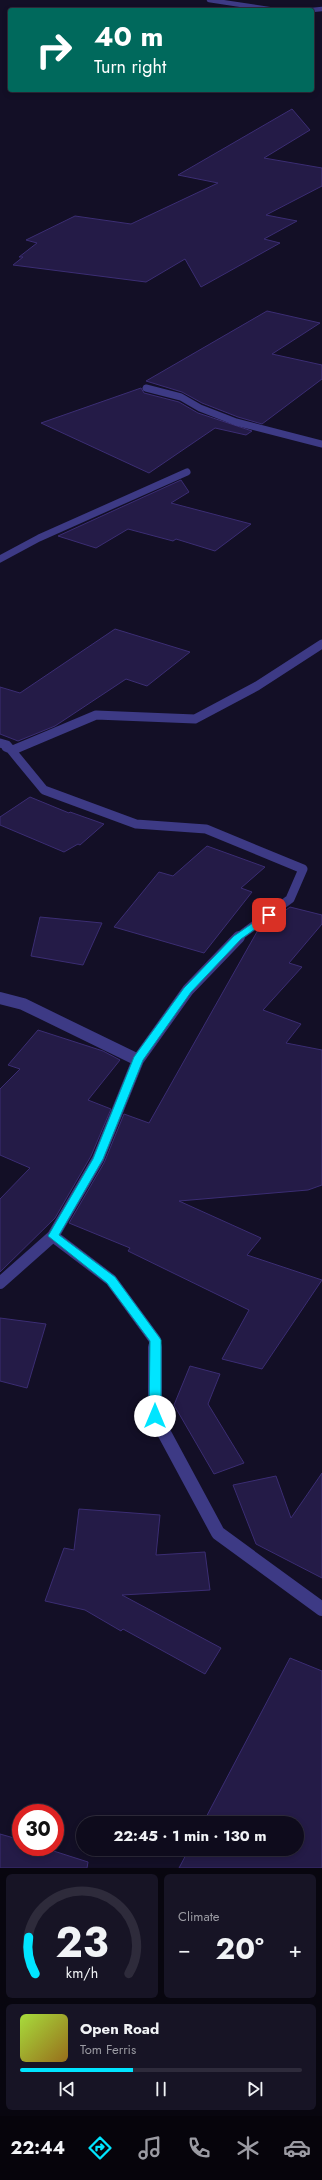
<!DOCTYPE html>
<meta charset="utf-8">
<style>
body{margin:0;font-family:Jost,sans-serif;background:#171425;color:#f1f3f6;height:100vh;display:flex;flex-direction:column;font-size:15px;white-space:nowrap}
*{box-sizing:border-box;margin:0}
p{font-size:13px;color:#9b9ba3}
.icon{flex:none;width:22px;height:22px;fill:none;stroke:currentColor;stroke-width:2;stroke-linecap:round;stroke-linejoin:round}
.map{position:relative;height:1868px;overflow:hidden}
.details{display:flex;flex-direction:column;gap:6px;padding:6px;background:#08060f;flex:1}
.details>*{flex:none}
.hud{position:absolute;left:8px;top:8px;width:306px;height:84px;border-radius:4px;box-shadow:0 2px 6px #0003,0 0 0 1px #2e2b3b;background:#00695c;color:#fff;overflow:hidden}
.speed{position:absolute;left:12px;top:1804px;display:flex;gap:8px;font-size:20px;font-weight:700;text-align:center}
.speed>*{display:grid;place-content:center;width:52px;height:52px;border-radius:50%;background:#0e0b1c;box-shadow:0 2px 6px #0003,0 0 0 1px #2e2b3b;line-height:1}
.speed .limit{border:6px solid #d22;background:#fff;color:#111}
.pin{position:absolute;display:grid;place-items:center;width:34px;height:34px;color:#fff;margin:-17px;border-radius:8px;box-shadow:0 2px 6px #0006}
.me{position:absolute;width:44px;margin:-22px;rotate:0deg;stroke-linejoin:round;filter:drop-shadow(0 0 3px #0008)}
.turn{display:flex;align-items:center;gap:14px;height:84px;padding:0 20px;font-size:18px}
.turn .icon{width:52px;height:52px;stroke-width:2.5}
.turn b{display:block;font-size:28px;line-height:34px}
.big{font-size:30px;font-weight:700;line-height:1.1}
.details .widget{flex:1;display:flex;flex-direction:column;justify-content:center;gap:6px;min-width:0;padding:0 14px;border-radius:6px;background:#171425}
.details .dial{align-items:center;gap:0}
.dial svg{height:104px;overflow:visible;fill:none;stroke:#2e2b3b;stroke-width:7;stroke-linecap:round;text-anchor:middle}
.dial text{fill:#f1f3f6;stroke:none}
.song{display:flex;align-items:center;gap:12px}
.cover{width:48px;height:48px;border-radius:6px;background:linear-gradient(135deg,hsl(80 70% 55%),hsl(40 70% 35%))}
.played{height:4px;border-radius:2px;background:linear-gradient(90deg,#00e5ff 40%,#2e2b3b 40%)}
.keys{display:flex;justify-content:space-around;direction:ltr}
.heat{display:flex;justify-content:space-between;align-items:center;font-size:22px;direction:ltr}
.details .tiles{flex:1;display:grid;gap:6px;grid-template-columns:1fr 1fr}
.widget:last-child{grid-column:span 2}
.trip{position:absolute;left:76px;top:1816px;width:228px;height:40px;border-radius:20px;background:#0e0b1c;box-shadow:0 2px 6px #0003,0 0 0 1px #2e2b3b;font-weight:700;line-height:40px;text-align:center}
.dock{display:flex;height:64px;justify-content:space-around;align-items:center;background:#06040b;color:#9b9ba3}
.dock .icon{width:28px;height:28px}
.dock .active{color:#00e5ff}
.dock b{font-size:18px;color:#f1f3f6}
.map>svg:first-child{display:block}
.building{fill:#241b47;stroke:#3b2d73}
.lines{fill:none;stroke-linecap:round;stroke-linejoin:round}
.street-far4{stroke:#3d3a85;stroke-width:4.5}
.street-far3{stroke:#3d3a85;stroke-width:7}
.street-far2{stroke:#3d3a85;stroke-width:9}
.street-far1{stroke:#3d3a85;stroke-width:12}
.street{stroke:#3d3a85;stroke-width:14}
.route{fill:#00e5ff;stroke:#0095a6}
</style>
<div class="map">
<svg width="322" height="1868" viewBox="0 0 322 1868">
<rect width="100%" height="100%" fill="#130f26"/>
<!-- building -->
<path class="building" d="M292,109l18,21 -46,28 58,10v18l-56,29 31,6 -33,18 16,4 -79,44 -16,-28 -39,23 -133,-17 10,-8h-4l18,-14 -11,-3 49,-24 56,8 87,-41 -40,-8z
M267,311l53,12 -48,31 50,11v14l-60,45 -24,-7 -36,-14 -20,-11 -36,-11z
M141,388l3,5 35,9 19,11 54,18 -6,4 -31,-7 -66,45 -108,-50z
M181,480l8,12 -18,11 80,21 -36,27 -39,-12 -3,2 -45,-12 -32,19 -38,-12z
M115,629l75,23 -43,34 -21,-7 -71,47 -37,15 -18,-7v-47l20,6z
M30,797l39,16 1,-1 34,12 -24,21 -2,-1 -14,8 -64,-27v-8z
M207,846l58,21 -24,21 11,4 -48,61 -90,-26 45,-55 14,4z
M290,907l32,8v9l-33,39 13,4 -39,43 38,14 -15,19 36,7v135l-14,5 -129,11 82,37 -14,17 75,25 -60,89 -40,-10 27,-49 -121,-59 2,-3 -61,-25 35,-60 20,-49 25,9 109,-193z
M40,917l62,6 -19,42 -52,-9z
M38,1030l65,21 17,9 -32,40 23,9 -20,47 -36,62 -55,54v-73l30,-31 -30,-13v-66l20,-20 -12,-4z
M0,1318l46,6 -19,64 -27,-7z
M190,1366l30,8 -12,30 36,59 -30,11 -40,-69z
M322,1473v105l-66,-34 -23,-59 43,-9 15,42z
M79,1509l81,6 -4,40 49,-3 5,38 -88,5 99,53 -16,26 -82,-45 -2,2 -36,-21 -40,-9 19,-53 10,2z
M290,1658l32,13v197h-143l10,-19h108v-26h-94z
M0,1834l21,6v7h20l47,15 -1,6h-87z"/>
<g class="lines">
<!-- street-far4 -->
<path class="street-far4" d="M209,0l66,10
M312,10l10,-1"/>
<!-- street-far3 -->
<path class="street-far3" d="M146,388l35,9 19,11 36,14 86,22
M0,559l39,-21 148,-66"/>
<!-- street-far2 -->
<path class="street-far2" d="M0,743l7,2 37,45 92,34 70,5 97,40 -13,30 -53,39
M6,747l7,3 83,-35 99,4 62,-33 65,-42"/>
<!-- street-far1 -->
<path class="street-far1" d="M0,998l23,6 115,56
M0,1283l53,-47
M155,1348v-8l-44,-60 -58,-44 45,-77 40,-99 50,-70 51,-53"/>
<!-- street -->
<path class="street" d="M155,1347v69l63,117 104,76"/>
</g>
<!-- route -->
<path class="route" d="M269,912l3,1v4l-31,22 -50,53 -48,68 -40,99 -44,76 56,42 44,60 2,3v76l-2,3h-8l-2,-3 1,-75 -43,-58 -59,-47 45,-77 41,-102 50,-69 50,-52z"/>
</svg>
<div class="speed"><div class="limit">30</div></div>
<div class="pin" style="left:269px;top:915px;background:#d93025"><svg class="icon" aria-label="arrive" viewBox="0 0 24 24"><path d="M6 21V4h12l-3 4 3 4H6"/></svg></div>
<svg class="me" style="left:155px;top:1416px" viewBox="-20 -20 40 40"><circle r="19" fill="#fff"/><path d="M0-13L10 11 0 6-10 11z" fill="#00e5ff"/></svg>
<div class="trip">22:45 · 1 min · 130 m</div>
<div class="hud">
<div class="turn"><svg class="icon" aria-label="right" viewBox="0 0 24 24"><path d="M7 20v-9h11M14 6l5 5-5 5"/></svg><div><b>40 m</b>Turn right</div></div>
</div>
</div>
<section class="details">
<div class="tiles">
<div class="widget dial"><svg viewBox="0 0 100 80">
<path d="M14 69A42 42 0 1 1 86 69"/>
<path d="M14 69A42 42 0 0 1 9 41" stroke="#00e5ff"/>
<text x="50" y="56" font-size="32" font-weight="700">23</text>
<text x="50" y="72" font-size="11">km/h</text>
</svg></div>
<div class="widget"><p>Climate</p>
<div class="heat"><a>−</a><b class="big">20°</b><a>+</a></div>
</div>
<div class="widget">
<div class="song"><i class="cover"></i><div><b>Open Road</b><p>Tom Ferris</p></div></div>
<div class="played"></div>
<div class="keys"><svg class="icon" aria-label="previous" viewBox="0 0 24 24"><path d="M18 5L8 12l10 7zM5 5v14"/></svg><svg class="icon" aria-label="pause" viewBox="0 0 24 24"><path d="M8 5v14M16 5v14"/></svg><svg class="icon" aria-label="next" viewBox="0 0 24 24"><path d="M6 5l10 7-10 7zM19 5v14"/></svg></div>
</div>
</div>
</section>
<nav class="dock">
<b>22:44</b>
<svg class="icon active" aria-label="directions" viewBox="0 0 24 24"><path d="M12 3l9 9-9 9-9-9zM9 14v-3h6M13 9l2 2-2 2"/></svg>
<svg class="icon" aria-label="music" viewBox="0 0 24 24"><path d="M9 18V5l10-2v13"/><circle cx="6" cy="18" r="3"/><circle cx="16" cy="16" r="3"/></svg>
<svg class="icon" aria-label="phone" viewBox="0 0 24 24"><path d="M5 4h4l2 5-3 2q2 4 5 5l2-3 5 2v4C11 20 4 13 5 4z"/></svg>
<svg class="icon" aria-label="climate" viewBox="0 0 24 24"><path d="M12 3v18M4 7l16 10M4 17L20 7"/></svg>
<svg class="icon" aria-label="car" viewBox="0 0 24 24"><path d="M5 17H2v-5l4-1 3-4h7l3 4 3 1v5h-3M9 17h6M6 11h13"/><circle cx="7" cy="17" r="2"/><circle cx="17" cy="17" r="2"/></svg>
</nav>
